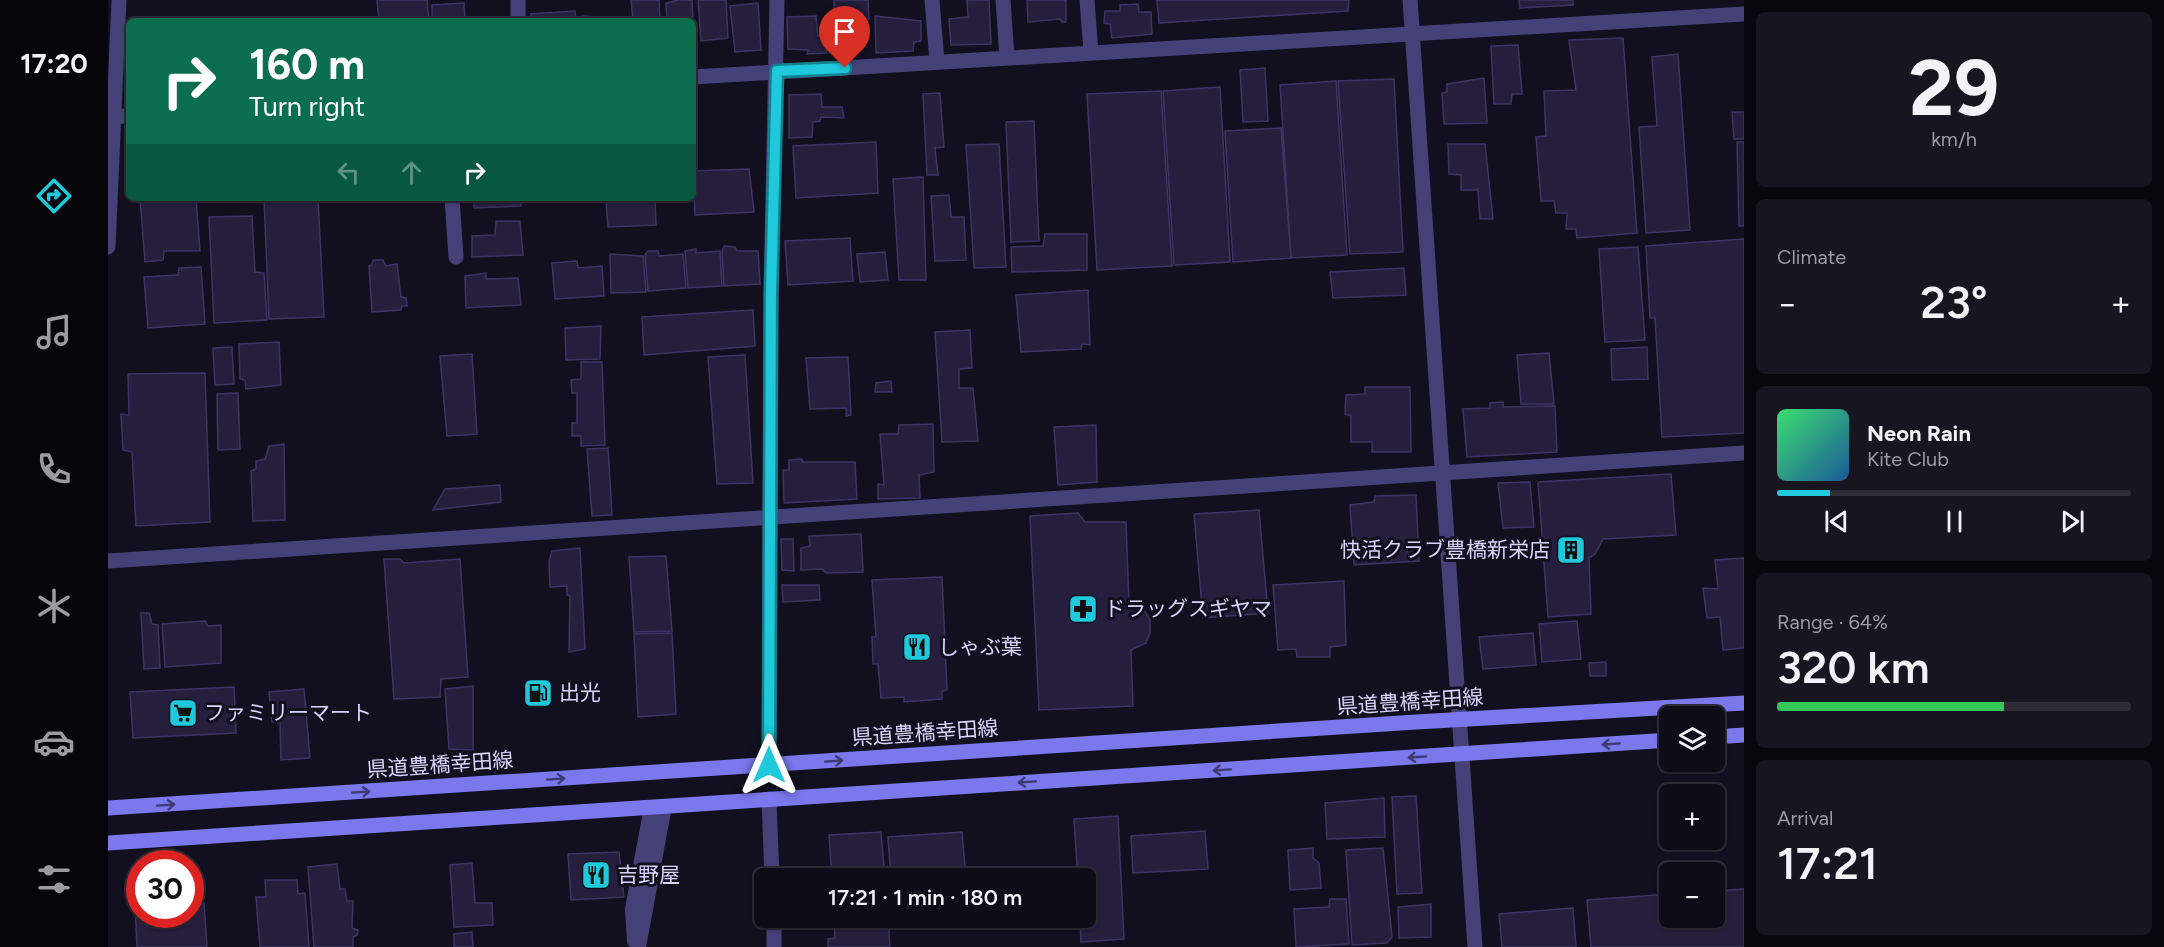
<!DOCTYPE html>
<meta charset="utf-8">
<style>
body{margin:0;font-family:Figtree,"Noto Sans JP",sans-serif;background:#171520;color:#f1f3f6;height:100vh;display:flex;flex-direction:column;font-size:22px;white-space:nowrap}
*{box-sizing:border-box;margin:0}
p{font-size:20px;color:#9b9ba1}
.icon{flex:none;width:33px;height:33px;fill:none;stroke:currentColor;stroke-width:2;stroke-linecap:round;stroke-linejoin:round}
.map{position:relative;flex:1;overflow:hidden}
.details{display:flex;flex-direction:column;gap:12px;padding:12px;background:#08070d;width:420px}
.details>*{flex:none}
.banner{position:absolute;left:18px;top:18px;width:570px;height:183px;border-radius:9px;box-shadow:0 2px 4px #0004,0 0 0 2px #2e2c36;background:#0b6e4f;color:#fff;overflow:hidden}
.fabs{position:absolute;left:1551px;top:706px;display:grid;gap:12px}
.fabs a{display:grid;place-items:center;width:66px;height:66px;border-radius:9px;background:#0e0c17;box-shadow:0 2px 4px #0004,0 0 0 2px #2e2c36;font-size:30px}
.speed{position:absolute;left:18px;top:850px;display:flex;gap:12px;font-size:30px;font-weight:700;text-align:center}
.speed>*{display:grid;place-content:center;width:78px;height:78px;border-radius:50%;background:#0e0c17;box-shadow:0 2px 4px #0004,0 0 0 2px #2e2c36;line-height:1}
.speed .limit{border:9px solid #d22;background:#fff;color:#111}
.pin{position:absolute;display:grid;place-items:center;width:51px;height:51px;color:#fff;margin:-62px -26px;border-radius:50% 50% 50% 0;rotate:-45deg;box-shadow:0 0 6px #0007}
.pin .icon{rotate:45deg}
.me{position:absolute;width:66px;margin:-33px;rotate:0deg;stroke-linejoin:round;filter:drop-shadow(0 0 4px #0008)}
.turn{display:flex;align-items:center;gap:21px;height:126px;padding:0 24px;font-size:27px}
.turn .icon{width:78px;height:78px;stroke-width:2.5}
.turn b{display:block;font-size:42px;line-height:51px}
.lanes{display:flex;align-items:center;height:57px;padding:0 24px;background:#0003;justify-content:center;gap:30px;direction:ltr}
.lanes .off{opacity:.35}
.big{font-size:45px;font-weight:600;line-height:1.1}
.details .widget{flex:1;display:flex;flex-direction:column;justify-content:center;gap:9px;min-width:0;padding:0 21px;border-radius:9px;background:#171520}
.details .dial{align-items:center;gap:0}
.dial b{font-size:78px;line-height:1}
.song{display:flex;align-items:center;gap:18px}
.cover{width:72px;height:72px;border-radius:9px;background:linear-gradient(135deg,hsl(140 70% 55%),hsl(210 70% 35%))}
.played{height:6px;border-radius:3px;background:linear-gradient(90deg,#1fc8da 15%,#2e2c36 15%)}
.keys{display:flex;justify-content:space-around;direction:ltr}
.heat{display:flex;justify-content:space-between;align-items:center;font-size:33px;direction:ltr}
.charge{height:9px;border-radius:4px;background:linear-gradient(90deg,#34c759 64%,#2e2c36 0)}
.trip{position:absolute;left:646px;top:868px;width:342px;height:60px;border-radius:9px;background:#0e0c17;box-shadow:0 2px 4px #0004,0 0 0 2px #2e2c36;font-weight:600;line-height:60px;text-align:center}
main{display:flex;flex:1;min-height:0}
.tabs{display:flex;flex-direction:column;width:108px;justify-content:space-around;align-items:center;background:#060509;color:#9b9ba1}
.tabs .icon{width:42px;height:42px}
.tabs .on{color:#1fc8da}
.tabs b{font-size:27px;color:#f1f3f6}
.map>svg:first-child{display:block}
.building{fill:#251e3d;stroke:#3d3466;stroke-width:1.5}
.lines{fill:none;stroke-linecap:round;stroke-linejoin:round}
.service{stroke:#434178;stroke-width:14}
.minor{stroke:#434178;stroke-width:15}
.secondary{stroke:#7a78ec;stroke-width:15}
.oneway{stroke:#3c3a71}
.route-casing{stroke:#14828e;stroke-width:15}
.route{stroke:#1fc8da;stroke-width:10}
.labels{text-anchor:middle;stroke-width:6;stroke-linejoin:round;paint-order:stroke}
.poi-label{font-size:21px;fill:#d8d4f9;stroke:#12101f;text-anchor:start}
.street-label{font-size:21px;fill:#d8d4f9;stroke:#12101f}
</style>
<main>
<nav class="tabs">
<b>17:20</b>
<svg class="icon on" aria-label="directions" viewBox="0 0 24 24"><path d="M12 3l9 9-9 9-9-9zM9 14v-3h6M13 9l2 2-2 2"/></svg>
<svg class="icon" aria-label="music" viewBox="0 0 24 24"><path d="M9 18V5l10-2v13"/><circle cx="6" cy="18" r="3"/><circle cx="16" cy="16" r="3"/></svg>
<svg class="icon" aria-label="phone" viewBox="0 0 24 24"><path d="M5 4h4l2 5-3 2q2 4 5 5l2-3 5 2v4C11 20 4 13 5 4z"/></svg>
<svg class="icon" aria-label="climate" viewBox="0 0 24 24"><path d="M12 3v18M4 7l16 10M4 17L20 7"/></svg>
<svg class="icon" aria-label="car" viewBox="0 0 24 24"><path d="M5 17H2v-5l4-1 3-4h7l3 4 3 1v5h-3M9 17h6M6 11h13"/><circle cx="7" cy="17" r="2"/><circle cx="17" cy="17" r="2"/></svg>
<svg class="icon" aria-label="filters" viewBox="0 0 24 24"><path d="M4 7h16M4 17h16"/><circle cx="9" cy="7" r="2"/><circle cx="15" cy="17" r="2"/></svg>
</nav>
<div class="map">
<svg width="1636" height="947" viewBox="0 0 1636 947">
<rect width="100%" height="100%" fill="#12101f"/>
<!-- building -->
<path class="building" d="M269,0h50l2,21h-50z
M523,0h28l1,21h-27z
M570,0h14l2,44 -1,-23h-26l-1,-18z
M590,0h28l2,38 -27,3z
M726,0h34l1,19 -34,2z
M859,0h22l2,44 -40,1 -2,-26 19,-2z
M919,0h39v22h-4l-2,-3 -32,3z
M1049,0h192l-1,11 -189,12z
M1411,0h54v5l-53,3z
M356,3l1,18h-33v-16z
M650,3l3,47 -26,2 -5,-46z
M1030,4l1,8h12l1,22 -40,4 -2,-14 -6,-1 1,-12h15v-6z
M467,11l1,10h-44l-1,-7z
M475,16l41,3v2h-41z
M708,16l2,20h8l1,17 -20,1 1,-4 -20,-1 -1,-32z
M767,16l46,5v20l-7,1 -1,9 -37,2z
M1515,38l14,195 -60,5 -1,-9h-10l1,-16h-11l-2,-12h-13l-5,-64 10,-1 -2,-45 32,-1 -7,-50z
M1410,45l4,49h-10l-1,10h-17l-3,-58z
M1570,54l12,176 -44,3 -7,-106 18,-1 -5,-69z
M1157,68l3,53 -25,1 -3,-52z
M1376,78l3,45 -43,1 -2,-31 5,-1v-8z
M1286,79l9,173 -53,2 -12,-173z
M1228,81l11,174 -56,3 -11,-173z
M1112,87l10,175 -56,3 -11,-174z
M1053,91l11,175 -75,4 -10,-176z
M832,93l4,54 -9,1 3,27h-11l-4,-81z
M713,94l1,13h20l2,11 -23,-1 -1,4 -7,1 -1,15 -23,1v-43z
M1624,112h12v27h-10z
M926,121l5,120 -28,1 -5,-120z
M1173,128l10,130 -58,4 -8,-131z
M768,142l2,51 -82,5 -3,-52z
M1629,142h7v84h-5z
M891,144l7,123 -32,1 -8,-123z
M1340,144h37l8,75h-13l-2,-29h-17v-15l-12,-1z
M641,169l5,43 -59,3 -2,-44z
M815,177l3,103h-27l-6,-101z
M841,195l2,22h13l2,43 -31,1 -4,-65z
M32,198h56l4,53h-36l-1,9 -18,2z
M156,198h54l6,119 -55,2z
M366,198h47v8l-47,2z
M498,198h49l1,27 -48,2z
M144,216l3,56 9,1 3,47 -53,3 -5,-106z
M388,221h24l3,34 -51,2v-21l23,-1z
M937,234h42v36l-75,2 -1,-25 32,-1z
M742,238l3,43 -65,4 -3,-44z
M1636,239v194l-82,4 -7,-119h-5l-4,-72z
M616,246l11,1 2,4h21l2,33 -36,2 -2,-34z
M1530,247l7,93 -40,2 -6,-93z
M588,249v4l24,-2 2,35 -34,2 -3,-37z
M540,251h10l1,5 24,-2 3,34 -38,3 -3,-36z
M777,252l3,28 -28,2 -3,-28z
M502,254l33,2 3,36 -35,1z
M265,260h10l3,6 11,-2 4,33 5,1 1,8h-5l-1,4 -29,2 -3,-46 3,-1z
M469,261l1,7 24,-2 2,30 -49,3 -3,-36z
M93,267l4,57 -57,4 -4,-51 34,-2 1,-7z
M1296,268l2,27 -73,3 -3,-26z
M378,273v6l32,-1 3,27 -55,3 -1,-32z
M980,290l2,55 -8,-1 -1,5 -60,3 -5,-57z
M645,310l2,36 -111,9 -2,-38z
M493,326l-1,33 -34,1 -1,-32z
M862,330l2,38 -13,1v19h14l5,53 -36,1 -7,-110z
M171,342l2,43 -35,4 -1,-9 -5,-1 -1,-35z
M124,347l2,37 -19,1 -2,-37z
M1539,347l1,32 -36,1 -1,-31z
M1441,353l5,51h-33l-4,-49z
M364,354l5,80 -30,2 -7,-80z
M637,355l8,128 -36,1 -9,-127z
M740,357l3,58 -5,1v-8l-36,1 -4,-51z
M473,362h21l3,83 -24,1v-10h-9v-13h5v-30h-5l-1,-13 10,-1z
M97,373l5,149 -74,4 -4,-74 -9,-2 -2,-36 8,1 -1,-41z
M783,381l1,11h-17l1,-9z
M1257,387h45l1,65h-39v-10h-21v-26l-6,-2 1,-19 19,-1z
M130,393l2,56 -22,1 -1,-56z
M1395,402v5l52,-1 2,46 -90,5 -4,-48 27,-1v-5z
M825,424l1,48 -15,3 1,23 -42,1v-15l6,1 -4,-51h18l1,-9z
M988,425l1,57 -39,3 -4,-58z
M176,444l1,76 -32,1 -2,-50 5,-2v-8l9,-2 4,-13z
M500,448l4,67 -20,1 -5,-67z
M694,459l1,3h52l2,37 -73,4 -1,-33h6v-10z
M1563,474l5,61 -73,4 -8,15 -6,4 2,56 -43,3 -10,-135z
M1422,482l4,45 -31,1 -5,-45z
M392,485l1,17 -68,8 12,-21z
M1308,495l3,66 -65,4 -4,-60 24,-3 1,-6z
M1151,510l9,103 -65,5 -9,-104z
M970,513l7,9h41l3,82 13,3 8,12v14l-4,10 -15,7 2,56 -94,4 -9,-194z
M753,534l2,38 -37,1 -4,-4 -21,1v-22l9,-2 -1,-10z
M673,539h12l1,32 -12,-1z
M472,548l5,101 -16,3 1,-56 -3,-1v-9l-17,1 -1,-26 3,-10z
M558,556l6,75 -38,1 -5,-75z
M1636,558v90l-21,2 -3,-33 -13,1 -4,-30 15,1 -3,-29z
M276,559h16l4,4 56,-4 8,118 -27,2 -1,18 -46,2z
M834,577l5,113 -5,1v8l-38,3v-5l-23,1 -3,-34h-5l-1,-27h4l-4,-57z
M1236,581l2,64 -16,2v10h-33l-1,-8 -18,1 -5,-65z
M674,585h37l1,15 -37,2z
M33,613h8l3,11 6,1 2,43 -16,1z
M97,621l3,5 13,-1v38l-56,4 -3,-43z
M1469,621l4,38 -39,3 -3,-38z
M564,633l4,81 -38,3 -4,-83z
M1425,633l3,32 -53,4 -4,-32z
M1498,662v14h-16l-1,-13z
M365,686v64l-24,-1 -4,-60z
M126,687l2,46 -103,5 -3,-46z
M196,689l6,69 -29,2 -1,-37 -8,-1 -3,-30z
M1308,796l6,97 -25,1 -5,-97z
M1276,798l1,39 -58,2 -2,-36z
M1010,816l6,123 -43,3 -1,-24h6v-39h-8l-4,-60z
M1097,831l3,38 -75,4 -2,-37z
M773,832l4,47h-53l-3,-44z
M854,832l4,47h-75l-3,-42z
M1205,848v10l6,5 2,25 -31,2 -2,-40z
M1275,848l9,89 -5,6 -35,2 -6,-95z
M511,852l5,45 -53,3 -3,-46z
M364,863l3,40h17l1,22 -39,2 -4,-62z
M229,864l3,25h5l2,12h6l-1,27 6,2 -1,5 -4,2v10h-39l-6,-80z
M157,880h32l1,14 7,-1 4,54h-49l-4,-50h10z
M1636,889v58h-153l-4,-47 83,-6v24h44v-27z
M1222,899h16l3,45 -53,3 -2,-38 35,-2z
M82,903h14l3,44h-70l-2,-41h5v9h50z
M1323,904v33l-32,1 -1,-31z
M1465,908l3,39h-74l-3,-33z
M726,918h54l2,29h-62v-8l7,-1z
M364,932l1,15h-19v-13z"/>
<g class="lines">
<!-- service -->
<path class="service" d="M526,941l-2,-32 19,-102
M531,947l26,-141"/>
<!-- minor -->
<path class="minor" d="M824,0l5,62
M895,0l4,58
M979,0l4,52
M1302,0l65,947
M410,21v-21
M585,77l1051,-63
M0,117l21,-1
M344,198l4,59
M0,247l11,-247
M0,561l1636,-108
M661,765l2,-471 6,-294
M661,799l3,80
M666,918v29"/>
<!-- secondary -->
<path class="secondary" d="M1606,737l30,-2
M0,808l1308,-86 328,-19
M0,843l1562,-103"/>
</g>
<!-- one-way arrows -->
<defs><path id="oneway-shaft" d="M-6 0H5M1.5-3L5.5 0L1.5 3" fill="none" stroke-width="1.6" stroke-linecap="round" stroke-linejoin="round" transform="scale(1.5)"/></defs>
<g class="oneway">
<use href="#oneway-shaft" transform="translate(1503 744) rotate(176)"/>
<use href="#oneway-shaft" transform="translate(1309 757) rotate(176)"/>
<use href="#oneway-shaft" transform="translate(726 761) rotate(-4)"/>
<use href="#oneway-shaft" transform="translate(1114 770) rotate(176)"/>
<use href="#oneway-shaft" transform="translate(448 779) rotate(-4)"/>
<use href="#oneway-shaft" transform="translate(919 782) rotate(176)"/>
<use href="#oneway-shaft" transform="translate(253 792) rotate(-4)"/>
<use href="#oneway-shaft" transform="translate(58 805) rotate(-4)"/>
</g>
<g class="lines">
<!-- route casing -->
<g class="route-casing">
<path id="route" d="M661,765l2,-471 6,-223 68,-3"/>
</g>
<!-- route -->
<use href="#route" class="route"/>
</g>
<!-- icons -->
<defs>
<g id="building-square" transform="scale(1.5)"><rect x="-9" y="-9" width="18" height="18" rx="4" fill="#1fc8da" stroke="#12101f"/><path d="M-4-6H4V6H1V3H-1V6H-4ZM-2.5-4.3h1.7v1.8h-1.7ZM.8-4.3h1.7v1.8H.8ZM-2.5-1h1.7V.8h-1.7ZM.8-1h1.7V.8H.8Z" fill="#111"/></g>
<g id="pharmacy-square" transform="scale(1.5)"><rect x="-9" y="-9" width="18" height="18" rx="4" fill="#1fc8da" stroke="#12101f"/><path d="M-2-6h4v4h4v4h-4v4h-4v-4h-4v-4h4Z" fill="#111"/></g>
<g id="restaurant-square" transform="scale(1.5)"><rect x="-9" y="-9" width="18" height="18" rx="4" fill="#1fc8da" stroke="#12101f"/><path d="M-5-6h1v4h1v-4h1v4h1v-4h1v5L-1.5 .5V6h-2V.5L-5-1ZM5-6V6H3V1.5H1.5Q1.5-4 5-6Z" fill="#111"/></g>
<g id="fuel-square" transform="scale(1.5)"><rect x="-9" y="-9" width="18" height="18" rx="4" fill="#1fc8da" stroke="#12101f"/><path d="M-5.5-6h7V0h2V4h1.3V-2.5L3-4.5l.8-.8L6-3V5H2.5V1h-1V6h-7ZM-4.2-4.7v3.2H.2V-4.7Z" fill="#111"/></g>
<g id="supermarket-square" transform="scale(1.5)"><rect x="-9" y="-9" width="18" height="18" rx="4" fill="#1fc8da" stroke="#12101f"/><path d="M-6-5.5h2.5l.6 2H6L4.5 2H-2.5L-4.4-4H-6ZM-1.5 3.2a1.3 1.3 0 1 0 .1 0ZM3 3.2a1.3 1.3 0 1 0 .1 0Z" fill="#111"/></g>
</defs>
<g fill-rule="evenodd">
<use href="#building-square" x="1463" y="550"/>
<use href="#pharmacy-square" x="975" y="609"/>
<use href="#restaurant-square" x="809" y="647"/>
<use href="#fuel-square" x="430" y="693"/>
<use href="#supermarket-square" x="75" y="713"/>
<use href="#restaurant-square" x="488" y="875"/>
</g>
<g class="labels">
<!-- poi labels -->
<g class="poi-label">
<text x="1442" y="557" text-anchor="end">快活クラブ豊橋新栄店</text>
<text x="996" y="616">ドラッグスギヤマ</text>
<text x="830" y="654">しゃぶ葉</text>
<text x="451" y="700">出光</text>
<text x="96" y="720">ファミリーマート</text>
<text x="509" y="882">吉野屋</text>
</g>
<!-- street labels -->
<g class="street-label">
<text transform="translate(1302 702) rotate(-4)" y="7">県道豊橋幸田線</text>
<text transform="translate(817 733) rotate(-4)" y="7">県道豊橋幸田線</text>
<text transform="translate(332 765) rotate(-4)" y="7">県道豊橋幸田線</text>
</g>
</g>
</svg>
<div class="fabs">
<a><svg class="icon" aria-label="layers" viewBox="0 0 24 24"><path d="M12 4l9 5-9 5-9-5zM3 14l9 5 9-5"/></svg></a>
<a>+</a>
<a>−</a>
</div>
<div class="speed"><div class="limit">30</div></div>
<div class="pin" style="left:737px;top:68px;background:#d93025"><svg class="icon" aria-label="arrive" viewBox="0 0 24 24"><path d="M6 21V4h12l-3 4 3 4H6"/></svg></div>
<svg class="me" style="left:661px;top:765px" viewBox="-20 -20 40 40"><path d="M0-17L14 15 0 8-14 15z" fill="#1fc8da" stroke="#fff" stroke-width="4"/></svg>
<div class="trip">17:21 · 1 min · 180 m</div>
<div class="banner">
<div class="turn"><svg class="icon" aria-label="right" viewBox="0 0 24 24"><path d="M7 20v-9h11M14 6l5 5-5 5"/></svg><div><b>160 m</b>Turn right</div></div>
<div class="lanes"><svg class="icon off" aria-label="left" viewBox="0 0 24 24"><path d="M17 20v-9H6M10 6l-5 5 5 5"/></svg><svg class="icon off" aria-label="ahead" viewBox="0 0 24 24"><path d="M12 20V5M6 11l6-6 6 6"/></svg><svg class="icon" aria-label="right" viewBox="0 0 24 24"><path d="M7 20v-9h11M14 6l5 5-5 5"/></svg></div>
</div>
</div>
<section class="details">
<div class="widget dial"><b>29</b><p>km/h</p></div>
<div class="widget"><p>Climate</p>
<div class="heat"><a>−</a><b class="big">23°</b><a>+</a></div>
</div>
<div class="widget">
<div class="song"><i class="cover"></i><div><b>Neon Rain</b><p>Kite Club</p></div></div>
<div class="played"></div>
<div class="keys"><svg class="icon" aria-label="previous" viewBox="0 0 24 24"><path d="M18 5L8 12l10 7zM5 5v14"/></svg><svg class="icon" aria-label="pause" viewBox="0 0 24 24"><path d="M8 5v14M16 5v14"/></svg><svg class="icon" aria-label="next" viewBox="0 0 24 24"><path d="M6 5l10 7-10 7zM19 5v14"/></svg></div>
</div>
<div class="widget"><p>Range · 64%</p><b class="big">320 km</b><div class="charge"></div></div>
<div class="widget"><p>Arrival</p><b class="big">17:21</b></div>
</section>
</main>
